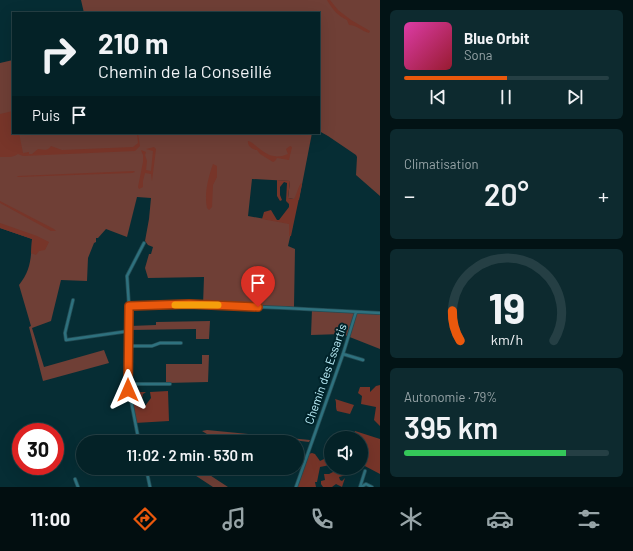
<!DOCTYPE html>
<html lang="fr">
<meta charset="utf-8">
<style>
body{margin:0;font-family:Barlow,sans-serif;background:#0d2a2f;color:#f1f3f6;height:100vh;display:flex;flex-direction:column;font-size:15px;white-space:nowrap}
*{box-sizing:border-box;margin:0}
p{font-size:13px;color:#97a4a7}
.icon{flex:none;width:22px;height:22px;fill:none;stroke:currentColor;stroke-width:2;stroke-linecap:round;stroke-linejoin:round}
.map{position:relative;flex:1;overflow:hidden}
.side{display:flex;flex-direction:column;gap:10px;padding:10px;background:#021315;width:253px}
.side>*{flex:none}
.top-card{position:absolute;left:12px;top:12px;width:308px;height:122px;border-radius:0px;box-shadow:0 4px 16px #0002,0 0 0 1px #253f44;background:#042227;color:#f1f3f6;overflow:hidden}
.controls{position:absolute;left:324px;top:431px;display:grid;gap:8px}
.controls a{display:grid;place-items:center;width:44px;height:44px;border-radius:50%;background:#042227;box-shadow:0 4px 16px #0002,0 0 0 1px #253f44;font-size:20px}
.speed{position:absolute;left:12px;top:423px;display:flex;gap:8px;font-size:20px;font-weight:700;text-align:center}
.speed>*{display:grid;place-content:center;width:52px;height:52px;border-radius:50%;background:#042227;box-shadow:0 4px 16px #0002,0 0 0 1px #253f44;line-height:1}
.speed .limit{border:6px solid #d22;background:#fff;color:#111}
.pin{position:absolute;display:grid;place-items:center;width:34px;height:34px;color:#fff;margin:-41px -17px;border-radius:50% 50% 50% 0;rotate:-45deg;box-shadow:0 0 4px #0007}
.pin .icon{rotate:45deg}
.me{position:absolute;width:44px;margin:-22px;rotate:0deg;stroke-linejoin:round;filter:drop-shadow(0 0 3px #0008)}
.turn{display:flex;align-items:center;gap:14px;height:84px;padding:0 20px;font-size:18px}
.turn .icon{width:52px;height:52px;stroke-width:2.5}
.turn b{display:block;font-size:28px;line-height:34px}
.then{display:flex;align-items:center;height:38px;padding:0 20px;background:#0003;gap:8px;font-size:15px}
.big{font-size:30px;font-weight:600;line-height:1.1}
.side .card{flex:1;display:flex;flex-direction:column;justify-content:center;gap:6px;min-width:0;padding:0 14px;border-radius:6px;background:#0d2a2f}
.side .dial{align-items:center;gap:0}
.dial svg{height:104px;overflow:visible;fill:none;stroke:#253f44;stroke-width:7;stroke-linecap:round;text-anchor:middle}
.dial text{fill:#f1f3f6;stroke:none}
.song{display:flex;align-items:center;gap:12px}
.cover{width:48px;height:48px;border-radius:6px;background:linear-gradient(135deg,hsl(320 70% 55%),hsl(350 70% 35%))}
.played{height:4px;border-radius:2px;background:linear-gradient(90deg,#ea580c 50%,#253f44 50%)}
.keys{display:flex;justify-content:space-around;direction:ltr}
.heat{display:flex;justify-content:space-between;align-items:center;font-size:22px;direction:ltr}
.charge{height:6px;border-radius:3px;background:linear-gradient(90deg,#34c759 79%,#253f44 0)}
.trip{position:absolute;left:76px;top:435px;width:228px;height:40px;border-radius:20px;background:#042227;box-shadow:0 4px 16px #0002,0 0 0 1px #253f44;font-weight:600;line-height:40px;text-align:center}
.menu{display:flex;height:64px;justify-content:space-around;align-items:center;background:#020e10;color:#97a4a7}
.menu .icon{width:28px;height:28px}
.menu .current{color:#ea580c}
.menu b{font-size:18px;color:#f1f3f6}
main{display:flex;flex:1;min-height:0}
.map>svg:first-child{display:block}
.green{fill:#6f3f36}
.forest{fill:#773529}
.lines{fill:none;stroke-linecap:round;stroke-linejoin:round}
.minor-casing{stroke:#234c54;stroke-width:4}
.minor{stroke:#2e717e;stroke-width:2.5}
.route-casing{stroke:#983908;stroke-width:10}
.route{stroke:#ea580c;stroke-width:7}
.slow{stroke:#f59e0b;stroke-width:7}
.labels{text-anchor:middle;stroke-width:4;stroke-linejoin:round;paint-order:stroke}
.street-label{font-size:12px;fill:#bdf0fb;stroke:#00232a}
</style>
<main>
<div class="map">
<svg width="380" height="487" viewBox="0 0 380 487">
<rect width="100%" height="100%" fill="#062d34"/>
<!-- green -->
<path class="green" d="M81,0h299v196l-24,-21 1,-18 -1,-2 -28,-19 -9,-5v-118h-235z
M13,60v73h299l-13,67 -11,-2 2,-17 -38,-2 -4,37 45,8 -5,22 7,3 -1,58 -91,-2 1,-28 -56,1 -3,-10 4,-14h2l2,-7 -5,-2 -3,-4 4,-22 2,-21 -14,-1 -10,40 -21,-8 -8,9h-2v4l-2,1 -6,15 -1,23 -26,-1 -10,41 -19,7 12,39 60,-17 5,13 -66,18 -14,-54 2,-1 -12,-41c12,-15 12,-27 13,-46l-32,-11v-165z
M312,309l68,4v36l-38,-15 -31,1z
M210,321l-1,18h-13v-10l-66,1v-4l26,-1v-3z
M202,355h7l-1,27 -42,1v-19h36z
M207,430l103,10 -1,2 -40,-5 -1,5h-48l-18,-11z
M184,468h15l29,19h-15z"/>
<!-- forest -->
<path class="forest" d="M327,0h3l8,10 13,10 19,11 -1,2c-8,-2 -12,-8 -20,-8l-2,-5c-9,-4 -15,-11 -20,-20z
M13,111v22h6l4,20 6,-1v2h3l6,-5c6,1 10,2 13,-3l11,4 71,-3 5,-4 -1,-10h1l2,13 -5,5 -112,5 -5,-2c-5,4 -12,3 -18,3v-43z
M248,141l3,1c13,10 20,19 37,12l-2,-5 4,-3 2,1 -3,13 -12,-2 -2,3 -2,1 -13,-8 -3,-4c-4,0 -10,-4 -9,-9z
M154,147l2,2 -4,32 -1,-7 -6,-1 -2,8v6l-4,2 -1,-2 5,-25v-7l-2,-5 5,2 -1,3 2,6 -1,9 5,1 2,-20 -7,-2z
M213,164l4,2v11l-4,8 -1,22 -3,3 -2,-2c-3,-14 1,-30 6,-44z
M134,171l1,1 -3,1 -115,4 1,-1z
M277,180l13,1 -2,17 6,1c3,-5 4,-12 7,-16l1,1 -11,52h-2v-12l-27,-5 2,-7 7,-2 6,10h2l10,-13v-3l-3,-3 1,-18 -3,-1 -4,5v8l2,5 -2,1 -3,-5z
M0,201l54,28 2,2h-5l-51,-28z
M0,223l37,13 12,6 -4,8 -6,1 -3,4 -5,-2 1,-14 -32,-11z
M380,385v41l-6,-6 2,-13 -15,-3 1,-8 -4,-3 2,-6h10v5l6,-6z
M139,390l1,2h6l-3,2c-1,4 -2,9 2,12l6,-8 -1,-6 18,-1 1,30 -34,2 -6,-29 7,-1z
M335,399l19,6 -4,9 -13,-3c-2,-4 0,-8 -2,-12z
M355,431l25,8v35l-19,-10v-26h-8z
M331,449v13l-1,3 -10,2 -3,15h-2l1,5h-19c3,-11 4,-21 8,-32l7,-2 3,1 5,7 4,-2 6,-9z
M341,468h8l-3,7 -7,2 1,3 2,1 3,-3 -3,9 -6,-3 -4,3h-9l-2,-3v-3l4,-1 -1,-6h5z"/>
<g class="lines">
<!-- minor casing -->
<g class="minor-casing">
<path id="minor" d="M73,300l-8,33 1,7 63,-9
M129,306l60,-2 96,4 95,5
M129,346h23l8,-3h21
M343,354l20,6
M129,384h41
M139,442l-10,-52v-84l-2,-30 17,-33
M146,468l4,19
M75,479l3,8
M296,487l47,-133 13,-42
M360,487l5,-16
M361,487l5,-3 6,3"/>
</g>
<!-- minor -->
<use href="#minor" class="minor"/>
</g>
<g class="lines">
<!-- route casing -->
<g class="route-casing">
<path id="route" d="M128,390l1,-84 60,-2 69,3"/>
</g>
<!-- route -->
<use href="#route" class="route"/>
<!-- slow -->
<path class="slow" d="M175,305h43"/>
</g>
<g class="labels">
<!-- street labels -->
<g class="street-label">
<text transform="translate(326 374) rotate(-71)" y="4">Chemin des Essartis</text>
</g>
</g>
</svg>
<div class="controls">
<a><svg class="icon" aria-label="sound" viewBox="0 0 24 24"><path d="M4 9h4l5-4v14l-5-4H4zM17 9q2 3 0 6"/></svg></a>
</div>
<div class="speed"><div class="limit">30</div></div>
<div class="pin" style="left:258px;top:307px;background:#d93025"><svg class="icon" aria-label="arrive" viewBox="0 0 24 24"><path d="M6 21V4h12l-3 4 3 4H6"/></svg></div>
<svg class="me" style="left:128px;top:390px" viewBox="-20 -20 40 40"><path d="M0-17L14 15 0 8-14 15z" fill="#ea580c" stroke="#fff" stroke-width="4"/></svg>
<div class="trip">11:02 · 2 min · 530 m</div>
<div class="top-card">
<div class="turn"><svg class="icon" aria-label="right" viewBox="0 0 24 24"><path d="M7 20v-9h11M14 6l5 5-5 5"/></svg><div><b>210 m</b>Chemin de la Conseillé</div></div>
<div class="then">Puis<svg class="icon" aria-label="arrive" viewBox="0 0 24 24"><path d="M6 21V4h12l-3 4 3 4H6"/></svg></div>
</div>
</div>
<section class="side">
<div class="card">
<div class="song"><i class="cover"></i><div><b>Blue Orbit</b><p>Sona</p></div></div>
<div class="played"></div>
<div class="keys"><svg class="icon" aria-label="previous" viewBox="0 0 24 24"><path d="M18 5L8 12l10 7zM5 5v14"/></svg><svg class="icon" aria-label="pause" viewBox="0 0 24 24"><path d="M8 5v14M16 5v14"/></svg><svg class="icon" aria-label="next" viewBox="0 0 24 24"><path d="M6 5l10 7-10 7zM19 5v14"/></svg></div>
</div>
<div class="card"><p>Climatisation</p>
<div class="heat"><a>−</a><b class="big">20°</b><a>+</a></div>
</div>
<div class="card dial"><svg viewBox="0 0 100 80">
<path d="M14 69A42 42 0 1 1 86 69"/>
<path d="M14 69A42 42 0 0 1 8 46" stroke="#ea580c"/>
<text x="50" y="56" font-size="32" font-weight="700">19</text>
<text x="50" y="72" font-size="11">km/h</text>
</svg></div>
<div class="card"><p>Autonomie · 79%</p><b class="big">395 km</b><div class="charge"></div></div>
</section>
</main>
<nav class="menu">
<b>11:00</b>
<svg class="icon current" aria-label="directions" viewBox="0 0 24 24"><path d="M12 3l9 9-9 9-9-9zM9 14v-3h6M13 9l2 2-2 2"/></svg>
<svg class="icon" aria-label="music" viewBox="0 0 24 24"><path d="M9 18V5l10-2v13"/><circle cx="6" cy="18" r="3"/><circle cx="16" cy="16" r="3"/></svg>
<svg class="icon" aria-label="phone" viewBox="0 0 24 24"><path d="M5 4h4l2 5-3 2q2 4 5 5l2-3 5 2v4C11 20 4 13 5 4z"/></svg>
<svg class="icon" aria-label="climate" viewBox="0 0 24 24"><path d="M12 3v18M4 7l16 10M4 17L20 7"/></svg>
<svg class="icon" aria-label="car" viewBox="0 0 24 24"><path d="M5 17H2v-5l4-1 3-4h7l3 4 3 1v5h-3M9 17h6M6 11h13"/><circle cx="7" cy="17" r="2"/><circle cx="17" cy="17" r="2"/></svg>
<svg class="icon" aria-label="filters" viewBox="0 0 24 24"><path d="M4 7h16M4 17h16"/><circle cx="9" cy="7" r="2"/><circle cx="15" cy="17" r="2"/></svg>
</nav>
